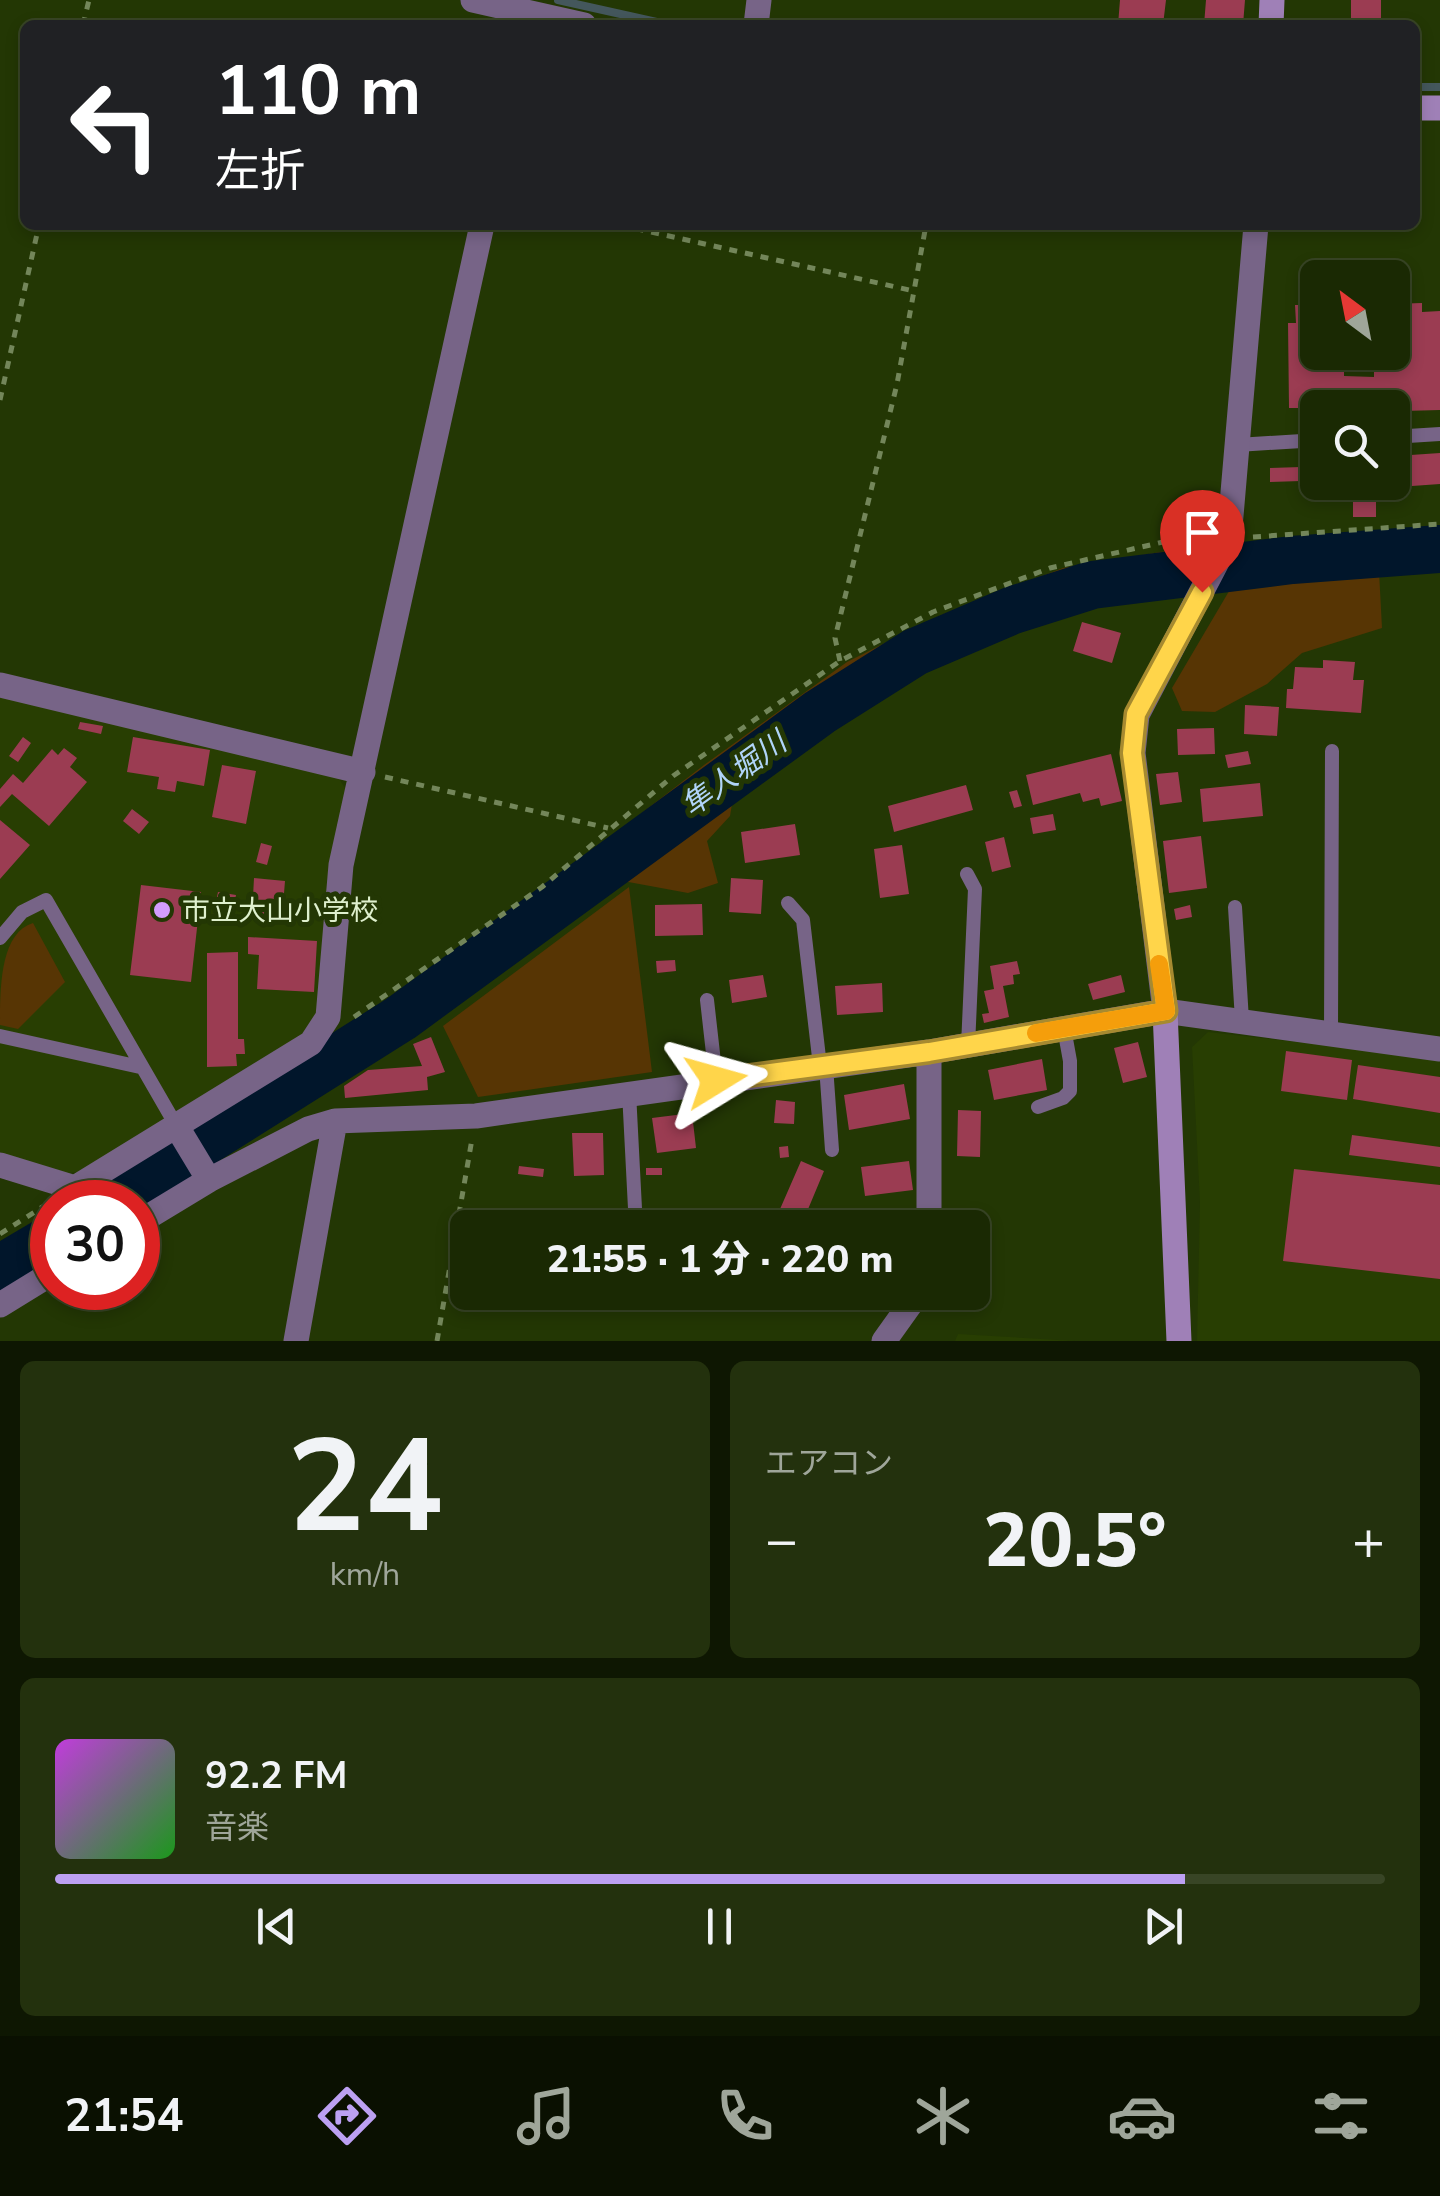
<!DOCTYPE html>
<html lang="ja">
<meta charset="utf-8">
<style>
body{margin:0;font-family:"Nunito Sans","Noto Sans JP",sans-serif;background:#23310d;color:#f1f3f6;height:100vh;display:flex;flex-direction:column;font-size:38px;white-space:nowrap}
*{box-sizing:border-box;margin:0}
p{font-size:32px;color:#9fa69a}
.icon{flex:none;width:55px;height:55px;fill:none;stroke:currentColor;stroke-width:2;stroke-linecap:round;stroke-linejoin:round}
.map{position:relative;height:1341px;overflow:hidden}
.side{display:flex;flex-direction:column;gap:20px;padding:20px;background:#0e1702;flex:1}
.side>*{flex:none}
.top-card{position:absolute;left:20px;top:20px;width:1400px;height:210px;border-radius:15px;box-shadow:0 5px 15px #0003,0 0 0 2px #384525;background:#202124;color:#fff;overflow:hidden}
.needle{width:65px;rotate:328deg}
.tools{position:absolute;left:1300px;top:260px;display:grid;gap:20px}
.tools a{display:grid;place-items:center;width:110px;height:110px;border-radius:15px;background:#1a2903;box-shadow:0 5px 15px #0003,0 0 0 2px #384525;font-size:50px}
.speed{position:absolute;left:30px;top:1180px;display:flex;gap:20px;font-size:50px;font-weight:700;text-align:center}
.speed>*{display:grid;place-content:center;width:130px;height:130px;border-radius:50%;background:#1a2903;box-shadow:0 5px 15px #0003,0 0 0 2px #384525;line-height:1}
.speed .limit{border:15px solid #d22;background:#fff;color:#111}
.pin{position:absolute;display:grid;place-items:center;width:85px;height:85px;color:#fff;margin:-102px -42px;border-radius:50% 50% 50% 0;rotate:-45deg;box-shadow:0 0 10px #0007}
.pin .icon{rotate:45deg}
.me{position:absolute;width:110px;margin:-55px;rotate:82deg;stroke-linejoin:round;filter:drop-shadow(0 0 8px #0008)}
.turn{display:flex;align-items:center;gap:35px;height:210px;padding:0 30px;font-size:45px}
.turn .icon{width:130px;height:130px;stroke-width:2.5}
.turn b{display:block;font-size:70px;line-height:85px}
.big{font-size:75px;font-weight:800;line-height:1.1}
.side .widget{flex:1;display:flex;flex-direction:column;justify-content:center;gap:15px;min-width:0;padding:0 35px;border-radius:15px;background:#23310d}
.side .dial{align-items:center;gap:0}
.dial b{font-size:130px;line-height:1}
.song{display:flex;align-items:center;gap:30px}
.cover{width:120px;height:120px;border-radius:15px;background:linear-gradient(135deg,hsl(290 70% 55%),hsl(120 70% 35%))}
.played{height:10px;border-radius:5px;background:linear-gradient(90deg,#bca0f2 85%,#384525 85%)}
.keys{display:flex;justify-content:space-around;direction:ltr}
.heat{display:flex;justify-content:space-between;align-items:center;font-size:55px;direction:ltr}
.side .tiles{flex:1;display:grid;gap:20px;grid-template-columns:1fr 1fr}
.widget:last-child{grid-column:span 2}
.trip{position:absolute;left:450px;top:1210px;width:540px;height:100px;border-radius:15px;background:#1a2903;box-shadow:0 5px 15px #0003,0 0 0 2px #384525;font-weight:800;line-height:100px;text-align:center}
.dock{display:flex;height:160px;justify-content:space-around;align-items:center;background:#0a1001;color:#9fa69a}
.dock .icon{width:70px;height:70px}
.dock .current{color:#bca0f2}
.dock b{font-size:45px;color:#f1f3f6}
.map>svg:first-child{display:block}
.built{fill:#283e02}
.green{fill:#573504}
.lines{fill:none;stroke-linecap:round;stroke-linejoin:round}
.stream{stroke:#44575c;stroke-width:8}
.river{stroke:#01162b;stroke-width:48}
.building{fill:#9b3c52}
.path{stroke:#73865a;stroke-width:5;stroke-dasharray:8 8;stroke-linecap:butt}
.lane{stroke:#776487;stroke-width:14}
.street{stroke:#776487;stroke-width:25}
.secondary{stroke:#9f80b7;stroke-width:25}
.route-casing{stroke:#a68a30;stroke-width:25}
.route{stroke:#ffd54a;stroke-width:18}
.slow{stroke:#f59e0b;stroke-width:18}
.poi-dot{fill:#d29cfd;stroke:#233704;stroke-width:4}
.labels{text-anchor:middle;stroke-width:10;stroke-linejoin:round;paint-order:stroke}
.poi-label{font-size:28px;fill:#dff0ce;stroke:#233704;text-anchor:start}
.water-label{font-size:30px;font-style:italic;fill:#b0d4f8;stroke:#233704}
</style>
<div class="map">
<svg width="1440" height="1341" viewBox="0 0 1440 1341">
<rect width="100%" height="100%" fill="#233704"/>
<!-- built -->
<path class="built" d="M0,695l338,82 10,16 -21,88 -7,128 -13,22 -226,141 -34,2 -47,-14z
M1208,1032l232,26v283h-243l3,-139 -8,-155z
M958,1334l117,7h-120z"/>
<!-- green -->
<path class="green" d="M1440,529v11l-204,21 8,-15z
M1197,546l2,15 -116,16 -170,65 -196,130 -301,225 -217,144 -5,-7 4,-11 147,-93 168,-118 191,-147 143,-103 94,-47 122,-47z
M1379,571l3,57 -80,25 -35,31 -52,28 -33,-1 -10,-23 63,-107z
M736,780l-6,36 -23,25 11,42 -30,10 -65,-12 -1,-13z
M629,887l23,185 -174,25 -35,-71z
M33,923l32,59 -47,47 -18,-4c0,-37 0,-92 33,-102z
M163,1142l10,15 -76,45h-33z
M180,1167l6,10 -48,30v-5h-17z
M52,1210v19l-52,32v-19z
M52,1244v15l-52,32v-16z"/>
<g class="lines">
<!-- stream -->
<path class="stream" d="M558,0l112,25
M1415,87h25"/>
<!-- river -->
<path class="river" d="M109,1202l292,-184 419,-306 95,-60 98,-42 79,-25 200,-25 148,-11
M0,1269l52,-31"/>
</g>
<!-- building -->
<path class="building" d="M1120,0h46l-3,25h-45z
M1206,0h39l-2,25h-39z
M1351,0h30v25h-46v-6h16z
M1422,303v9l18,-1v99l-37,1v19h-11v-22h-74v23h-18l-1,-23h-10l-1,-85h8l-1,-18h23v47h26v24l30,1v-25h18v-48z
M1440,453v31l-42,3 -2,-31z
M1301,467v14l-31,1v-14z
M1353,482h23v35h-23z
M1082,622l39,11 -9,30 -39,-12z
M1323,660l32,2 -2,18h11l-3,33 -75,-5 1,-19h6l2,-22 28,1z
M1245,705l34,2 -2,29 -33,-2z
M80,722l23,4 -2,8 -23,-5z
M1214,728l1,26 -37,1 -1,-26z
M23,737l8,6 -13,19 -9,-6z
M133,737l77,13 -6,36 -27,-5 -2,11 -18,-3 2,-12 -32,-5z
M64,748l13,10 -7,9 17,15 -38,44 -37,-32 -12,13v-18l13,-15 10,9 29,-34 6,6z
M1248,751l3,13 -23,4 -3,-13z
M1111,754l11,47 -21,5 -2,-8 -16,4 -3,-9 -47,12 -7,-30z
M222,765l34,6 -10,53 -34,-7z
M1178,772l4,30 -22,3 -4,-31z
M1260,783l3,33 -60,6 -3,-33z
M966,785l7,25 -79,22 -6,-26z
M1017,790l5,16 -8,2 -5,-16z
M132,809l17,13 -10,12 -16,-13z
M1053,814l3,16 -23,4 -3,-16z
M0,820l30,25 -30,34z
M795,824l5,31 -55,8 -4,-31z
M1201,836l6,52 -38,5 -6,-52z
M1004,837l7,30 -19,5 -7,-30z
M261,843l11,3 -5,19 -11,-3z
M902,845l7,49 -29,4 -6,-49z
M254,878l31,3 -3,37 -30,-2z
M731,878l32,2 -2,34 -32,-2z
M141,885l60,7 -10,90 -61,-7z
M218,892l18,3 -6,30 -18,-4z
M702,904l1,31 -48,1v-31z
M1190,905l2,12 -16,3 -2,-11z
M248,937l69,4 -3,51 -57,-3 2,-34 -11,-1z
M238,952v87h6l1,15h-9l1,12 -30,1v-114z
M675,960l1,11 -19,2 -1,-12z
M1017,961l3,13 -7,1 1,9 -11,2 6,31 -25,6 -2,-9 7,-1 -5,-22 10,-2 -4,-23z
M763,975l4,22 -35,6 -3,-23z
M1121,975l4,17 -32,8 -5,-16z
M882,983l1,29 -46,3 -2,-29z
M431,1037l14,35 -18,5 1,13 -83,8 -1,-12 24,-16 54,-4 -9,-22z
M1138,1042l9,35 -24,6 -9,-35z
M1286,1051l66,9 -5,40 -66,-9z
M1042,1059l5,31 -53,10 -6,-30z
M1358,1065l82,12v36l-87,-14z
M904,1084l6,35 -61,11 -5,-35z
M776,1100l19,2 -1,22 -20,-1z
M958,1110l23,1 -1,46 -23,-1z
M692,1113l4,35 -39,5 -5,-35z
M572,1133h31l1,42 -30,1z
M1352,1135l88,12v20l-91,-12z
M788,1146l1,11 -9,1 -1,-11z
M801,1161l23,10 -23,55 -24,-10z
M909,1161l4,29 -48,6 -4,-29z
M519,1166l25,3 -1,8 -25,-3z
M646,1168h16v7h-16z
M1294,1169l146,16v94l-157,-18z"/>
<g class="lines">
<!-- path -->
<path class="path" d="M83,25l6,-25
M620,225l294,66
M0,400l39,-175
M1253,537l187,-13
M840,661l-5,-23 62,-254 29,-159
M385,777l223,51
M354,1017l188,-130 131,-111 167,-115 93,-49 117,-44 113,-26 40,-2
M0,1234l44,-28
M437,1341l35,-202"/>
<!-- lane -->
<path class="lane" d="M1392,437l48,-3
M1237,445l81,-5
M967,874l8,15 -7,157
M788,903l15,17 17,146
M1235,907l7,113
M0,938l22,-26 24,-12 131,227
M707,1000l9,80
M1331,1033l1,-282
M0,1036l140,31
M826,1066l6,84
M629,1092l7,136
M1038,1107l25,-9 7,-7v-30l-6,-33"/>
<!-- street -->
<path class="street" d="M473,0l111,25
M756,25l3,-25
M0,685l363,87
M1165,1011l-32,-258 4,-38 92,-176 27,-314
M929,1052v176
M177,1127l32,53
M0,1165l75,23 236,-145 17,-26 13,-152 141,-640
M138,1223l71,-43 99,-51 27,-8 141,-5 453,-64 236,-41 275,38
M0,1305l52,-32
M296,1341l39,-220
M884,1341l35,-49"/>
<!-- secondary -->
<path class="secondary" d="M1271,25l1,-25
M1415,108h25
M1165,1011l14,330"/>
</g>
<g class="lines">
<!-- route casing -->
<g class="route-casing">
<path id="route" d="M716,1080l213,-28 237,-41 -34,-258 4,-39 66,-122"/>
</g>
<!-- route -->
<use href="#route" class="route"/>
<!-- slow -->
<path class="slow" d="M1036,1033l130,-22 -7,-47"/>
</g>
<!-- markers -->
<circle class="poi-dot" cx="162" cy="910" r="10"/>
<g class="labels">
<!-- poi labels -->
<g class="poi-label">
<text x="182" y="920">市立大山小学校</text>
</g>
<!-- water labels -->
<g class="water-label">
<text transform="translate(734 774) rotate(-36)" y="10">隼人堀川</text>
</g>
</g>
</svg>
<div class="tools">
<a><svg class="needle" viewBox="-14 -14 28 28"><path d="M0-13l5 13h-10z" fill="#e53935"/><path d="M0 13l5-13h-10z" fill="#9fa69a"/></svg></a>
<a><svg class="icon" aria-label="search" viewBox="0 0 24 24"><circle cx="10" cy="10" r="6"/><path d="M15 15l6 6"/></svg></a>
</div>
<div class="speed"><div class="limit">30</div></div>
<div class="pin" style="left:1202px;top:592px;background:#d93025"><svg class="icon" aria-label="arrive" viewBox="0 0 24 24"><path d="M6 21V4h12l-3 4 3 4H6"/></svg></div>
<svg class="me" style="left:716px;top:1080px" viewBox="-20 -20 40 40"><path d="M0-17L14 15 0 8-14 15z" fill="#ffd54a" stroke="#fff" stroke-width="4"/></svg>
<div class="trip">21:55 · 1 分 · 220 m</div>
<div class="top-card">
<div class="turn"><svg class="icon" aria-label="left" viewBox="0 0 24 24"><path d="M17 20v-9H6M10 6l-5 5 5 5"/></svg><div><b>110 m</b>左折</div></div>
</div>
</div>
<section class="side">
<div class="tiles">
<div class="widget dial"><b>24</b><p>km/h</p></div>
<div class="widget"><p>エアコン</p>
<div class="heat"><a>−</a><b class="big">20.5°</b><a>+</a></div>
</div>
<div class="widget">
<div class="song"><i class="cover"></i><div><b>92.2 FM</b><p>音楽</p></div></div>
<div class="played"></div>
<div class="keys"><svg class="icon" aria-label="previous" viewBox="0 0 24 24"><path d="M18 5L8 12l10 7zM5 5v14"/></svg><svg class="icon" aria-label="pause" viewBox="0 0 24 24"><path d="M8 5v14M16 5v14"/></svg><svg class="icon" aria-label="next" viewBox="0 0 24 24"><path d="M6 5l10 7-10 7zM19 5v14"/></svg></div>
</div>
</div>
</section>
<nav class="dock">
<b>21:54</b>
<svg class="icon current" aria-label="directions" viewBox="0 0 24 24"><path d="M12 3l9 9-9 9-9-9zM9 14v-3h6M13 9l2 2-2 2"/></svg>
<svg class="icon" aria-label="music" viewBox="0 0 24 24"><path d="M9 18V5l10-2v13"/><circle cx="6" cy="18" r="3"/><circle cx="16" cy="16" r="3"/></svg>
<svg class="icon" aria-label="phone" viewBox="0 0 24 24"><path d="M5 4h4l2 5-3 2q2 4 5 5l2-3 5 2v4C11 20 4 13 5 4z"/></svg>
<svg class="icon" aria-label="climate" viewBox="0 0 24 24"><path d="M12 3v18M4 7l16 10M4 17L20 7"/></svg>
<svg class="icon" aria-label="car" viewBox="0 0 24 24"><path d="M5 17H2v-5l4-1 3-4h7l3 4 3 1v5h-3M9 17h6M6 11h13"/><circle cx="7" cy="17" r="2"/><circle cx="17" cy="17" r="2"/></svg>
<svg class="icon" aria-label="filters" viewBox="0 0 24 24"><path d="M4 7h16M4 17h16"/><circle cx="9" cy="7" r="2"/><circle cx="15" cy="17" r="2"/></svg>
</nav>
